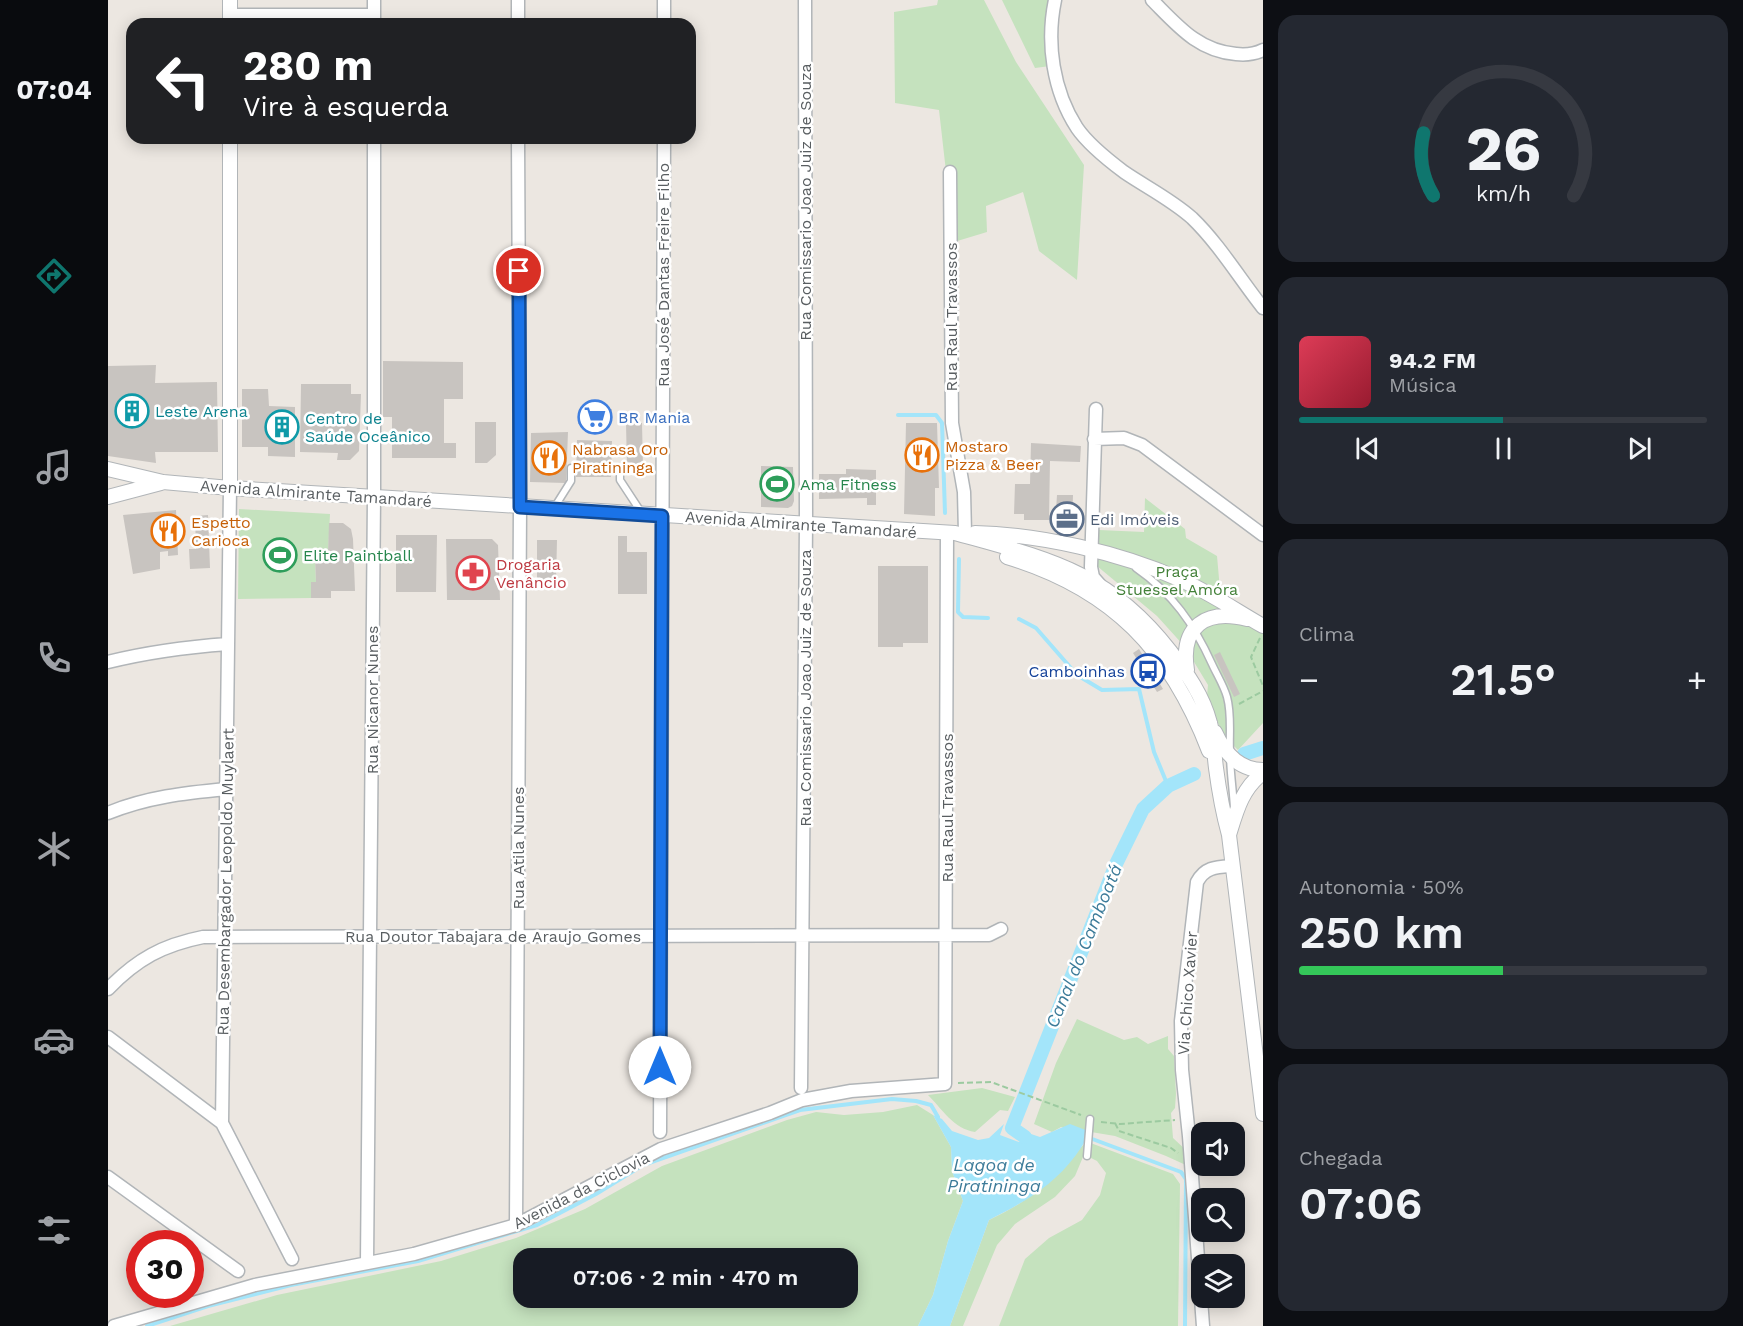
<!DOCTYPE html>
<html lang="pt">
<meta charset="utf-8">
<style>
body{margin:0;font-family:"Work Sans",sans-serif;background:#242831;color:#f1f3f6;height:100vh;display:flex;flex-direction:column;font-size:22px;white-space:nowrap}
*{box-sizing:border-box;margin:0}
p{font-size:20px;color:#9ea1a6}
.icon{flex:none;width:33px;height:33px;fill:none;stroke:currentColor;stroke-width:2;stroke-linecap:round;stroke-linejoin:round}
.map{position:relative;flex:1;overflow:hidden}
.sheet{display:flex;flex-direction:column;gap:15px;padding:15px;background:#0d0f14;width:480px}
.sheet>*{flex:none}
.guide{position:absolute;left:18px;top:18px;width:570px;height:126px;border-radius:18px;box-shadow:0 3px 15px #0003;background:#202124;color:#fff;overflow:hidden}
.buttons{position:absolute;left:1083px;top:1122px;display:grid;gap:12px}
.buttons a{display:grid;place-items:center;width:54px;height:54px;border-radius:12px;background:#171b24;box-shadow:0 3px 15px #0003;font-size:30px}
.speed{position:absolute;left:18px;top:1230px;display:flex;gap:12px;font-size:30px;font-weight:700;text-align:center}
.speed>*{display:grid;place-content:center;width:78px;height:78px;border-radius:50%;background:#171b24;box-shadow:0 3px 15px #0003;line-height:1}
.speed .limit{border:9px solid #d22;background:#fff;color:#111}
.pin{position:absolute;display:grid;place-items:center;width:51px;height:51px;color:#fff;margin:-26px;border:3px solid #fff;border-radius:50%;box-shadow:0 2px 6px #0007}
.me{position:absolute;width:66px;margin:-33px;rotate:0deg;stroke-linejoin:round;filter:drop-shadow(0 0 4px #0008)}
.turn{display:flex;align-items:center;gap:21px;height:126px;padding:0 18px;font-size:27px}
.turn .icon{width:78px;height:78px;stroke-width:2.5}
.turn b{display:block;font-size:42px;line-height:51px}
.big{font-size:45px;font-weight:600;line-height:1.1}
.sheet .widget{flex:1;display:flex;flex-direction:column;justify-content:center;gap:9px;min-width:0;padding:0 21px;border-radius:18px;background:#242831}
.sheet .dial{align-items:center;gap:0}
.dial svg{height:156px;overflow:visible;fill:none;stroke:#363941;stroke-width:7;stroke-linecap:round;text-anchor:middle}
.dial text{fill:#f1f3f6;stroke:none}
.song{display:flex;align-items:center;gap:18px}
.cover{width:72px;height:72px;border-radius:9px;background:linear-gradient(135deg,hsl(350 70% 55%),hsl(350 70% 35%))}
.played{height:6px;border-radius:3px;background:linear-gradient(90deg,#0f766e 50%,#363941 50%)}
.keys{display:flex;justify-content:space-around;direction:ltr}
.heat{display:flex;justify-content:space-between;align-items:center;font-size:33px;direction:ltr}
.charge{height:9px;border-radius:4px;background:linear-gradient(90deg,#34c759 50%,#363941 0)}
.trip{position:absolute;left:405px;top:1248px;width:345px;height:60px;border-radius:18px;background:#171b24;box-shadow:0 3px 15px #0003;font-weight:600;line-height:60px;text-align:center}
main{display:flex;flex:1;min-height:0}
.menu{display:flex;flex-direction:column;width:108px;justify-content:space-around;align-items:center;background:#090b0e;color:#9ea1a6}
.menu .icon{width:42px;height:42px}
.menu .current{color:#0f766e}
.menu b{font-size:27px;color:#f1f3f6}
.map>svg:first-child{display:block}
.green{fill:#c5e2be;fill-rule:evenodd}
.water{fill:#a3e5fa}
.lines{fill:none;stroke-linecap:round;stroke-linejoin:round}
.stream{stroke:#a3e5fa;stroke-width:4}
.canal{stroke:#a3e5fa;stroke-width:14}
.building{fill:#c8c4c0}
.service-casing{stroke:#b1b5b8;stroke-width:9}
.minor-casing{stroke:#b1b5b8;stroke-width:15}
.tertiary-casing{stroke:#b1b5b8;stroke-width:16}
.path{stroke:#9ccaa0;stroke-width:2;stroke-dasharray:6 3;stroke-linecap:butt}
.service{stroke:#fff;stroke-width:6}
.minor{stroke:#fff;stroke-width:12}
.tertiary{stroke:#fff;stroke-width:14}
.route-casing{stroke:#114b97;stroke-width:15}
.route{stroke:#1a73e8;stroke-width:10}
.labels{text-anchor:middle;stroke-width:5;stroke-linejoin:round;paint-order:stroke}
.street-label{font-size:16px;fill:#595e61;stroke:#fff}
.culture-label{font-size:16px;fill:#0d838f;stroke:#fff;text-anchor:start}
.shop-label{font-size:16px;fill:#366cbe;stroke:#fff;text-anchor:start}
.food-label{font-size:16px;fill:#c56008;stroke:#fff;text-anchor:start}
.leisure-label{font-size:16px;fill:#27864d;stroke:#fff;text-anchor:start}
.service-label{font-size:16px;fill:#4e5e75;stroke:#fff;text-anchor:start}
.health-label{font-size:16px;fill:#be3a42;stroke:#fff;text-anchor:start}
.park-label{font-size:16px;fill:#438139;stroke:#fff}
.transit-label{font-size:16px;fill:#164399;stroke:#fff;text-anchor:end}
.water-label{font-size:18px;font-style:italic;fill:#3c7b99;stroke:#fff}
</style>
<main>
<nav class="menu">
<b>07:04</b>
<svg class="icon current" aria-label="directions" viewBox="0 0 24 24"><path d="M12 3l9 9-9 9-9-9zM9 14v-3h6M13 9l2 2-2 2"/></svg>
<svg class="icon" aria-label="music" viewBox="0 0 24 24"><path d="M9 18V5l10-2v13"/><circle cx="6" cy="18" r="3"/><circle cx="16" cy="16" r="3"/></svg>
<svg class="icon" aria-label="phone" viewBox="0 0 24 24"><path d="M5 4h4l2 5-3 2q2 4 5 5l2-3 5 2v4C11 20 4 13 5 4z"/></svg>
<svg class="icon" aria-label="climate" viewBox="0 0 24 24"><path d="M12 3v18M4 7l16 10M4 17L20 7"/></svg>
<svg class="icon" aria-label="car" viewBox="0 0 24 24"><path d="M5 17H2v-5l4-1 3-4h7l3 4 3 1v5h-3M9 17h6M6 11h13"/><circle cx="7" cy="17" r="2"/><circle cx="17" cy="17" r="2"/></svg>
<svg class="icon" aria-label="filters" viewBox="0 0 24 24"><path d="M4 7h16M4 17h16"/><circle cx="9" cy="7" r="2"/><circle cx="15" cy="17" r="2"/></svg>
</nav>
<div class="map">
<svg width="1155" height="1326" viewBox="0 0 1155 1326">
<rect width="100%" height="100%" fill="#ece7e1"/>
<!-- green -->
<path class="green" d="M830,0h46l32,62 68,103 -7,115 -38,-29 -16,-59 -37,14 1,26 -33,10 -15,-132 -44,-7 -1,-91 43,-7z
M894,0h53l-5,66 -15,2z
M1037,498l40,31 1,9 31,18 4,45 42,25v97l-25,27 -15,-15 -16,-39 1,-11 -23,-38 -28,-31 -60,-50 2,-36 45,2z
M131,509l91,5 -2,39 -13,5 1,24 -5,1v15l-73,1z
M969,1019l47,21 13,-3 11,7 20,-8v13l6,7 2,38 -1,14 -4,5 2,25 15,14v14l-22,-10 -51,-20 -54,-9 -9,5 -18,-8 22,-61z
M874,1088l33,9 -7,14 -8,-1 -25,22c-21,-3 -33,-23 -47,-37z
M809,1105l16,10 18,32 1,24 11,30 -15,40 -15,54 -15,31h-748l107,-31 164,-34 75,-23 69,-29 77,-43 125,-46 29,-8 28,3 39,-3zM416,1258h324v40h-324z
M980,1142l85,32 7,10 -2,142h-179l26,-67 24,-21 33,-18 18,-25 6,-22 -9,-12 -10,-5 -4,1 -8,19 -20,21 -40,27 -18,21 -34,81h-13l39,-106c35,-17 53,-30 80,-58 7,-6 11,-17 19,-20z"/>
<!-- water -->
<path class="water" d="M825,1115l9,4 10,12 26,9 11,-2 15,-14 -4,11 19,7 12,-8 9,3 30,-13 18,7c-2,11 -6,15 -12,24 -24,32 -52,47 -87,65l-39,106h-32l15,-31 15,-54 15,-40 -11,-30 -1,-24z"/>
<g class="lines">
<!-- stream -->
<path class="stream" d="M790,415h38l6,8 3,90
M851,559l-1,53 5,5 25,1
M911,619l17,9 41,47 25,15 37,-1 15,63 14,34
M979,1137l94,35 5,7 -1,147
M39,1326l61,-20 83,-21 127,-24 119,-36 59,-31 47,-29 157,-55 92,-11 24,2 15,4 7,12"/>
<!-- canal -->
<path class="canal" d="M1136,754l19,-6
M917,1137l-13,-9 104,-264 27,-55 25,-23 26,-12"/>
</g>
<!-- building -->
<path class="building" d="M275,361l80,1v37h-19v44h12v15h-64v-41h-9z
M48,365l-1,18 62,-1 1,70h-63l1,11 -48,-7v-90z
M193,384h50v10h10l-2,57 -9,9h-13l1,-7 -38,-1z
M134,389h26l1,17 26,1v50l-27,-1v-9h-26z
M471,409h33l-1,15h-33z
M367,422h21v33l-9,8h-12z
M534,423l1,44h-16l-1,-43z
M798,423h31l2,65h-4v28l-31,-2z
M460,432l-2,51 -36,-1 1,-49z
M469,440l35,1 -1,36h-35z
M923,443l50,3 -1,16 -30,-1 -1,59h-25v-6h-10l1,-30h15z
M653,466l32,1 1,34 -2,5 -4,2 -27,-1z
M738,469l30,1v35h-9v-7l-48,1v-25h27z
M949,495h16l-1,31 -17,-1z
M68,510l2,45 -10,1v-5l-8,1v17l-27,5 -10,-59z
M100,515l2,53 -20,1 -1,-20h7l-1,-33z
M221,523h14l8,6 2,10 2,52h-24v7h-20v-16h5l-1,-24 13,-5z
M288,535h41l-1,57h-40z
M510,536h9v16h20v42h-29z
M338,539h46l6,6 2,55h-53z
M429,540h20l-1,42h-19z
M770,566h50v77h-25v4h-25z
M1031,649l24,40 -6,3 -24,-39z
M1112,652l20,42 -6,3 -20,-42z"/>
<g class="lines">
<!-- service casing -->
<g class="service-casing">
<path id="service" d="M503,469h9v11l21,32
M446,508l17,-27v-13h5
M1028,568c36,25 58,56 76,96 5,11 12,22 15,33 5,18 2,38 3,56 0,18 3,36 4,55
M979,1156l3,-37"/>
</g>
<!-- minor casing -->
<g class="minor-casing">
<path id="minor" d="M410,0v24
M947,0c-9,43 -2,91 22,128 11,16 31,32 47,44 22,15 48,28 68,46 27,26 48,61 71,90
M1044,0c25,25 46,51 84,54 9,1 19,0 27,-4
M122,15h144
M266,24v-24
M556,24v-24
M842,172l2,251 12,69 1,41
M988,409l-5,158 2,10 7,8
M986,439l30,-1 18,7 121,90
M122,488l-8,635 70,136
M0,662c40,-10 79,-15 120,-18
M0,813c39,-16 77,-20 118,-24
M0,989c29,-30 55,-44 95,-52l786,-2 12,-6
M0,1037l114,86
M693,1088l5,-564 -1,-524
M552,1132l4,-994
M0,1177l130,94
M408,1225l4,-718 -2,-369
M259,1263l7,-766v-359
M6,1326l141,-41 159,-31 102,-29 145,-76 109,-36 32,-13 49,-9 94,-7 2,-551
M1095,1326l-14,-190 -7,-66 -1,-49 16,-139c8,-15 19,-15 35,-16"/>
</g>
<!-- tertiary casing -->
<g class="tertiary-casing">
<path id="tertiary" d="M122,0v24
M122,138v350
M0,469l55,13 67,6 725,45c93,26 153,38 215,118 17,22 33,45 40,72 4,14 4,30 6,45 3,23 7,45 13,67l34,279
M0,497l53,-14
M867,533c64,1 146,20 204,46 30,13 56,31 84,47
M899,557c106,32 163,93 202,194
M1079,670c-7,-44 19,-61 60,-51
M1107,732c9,20 24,38 48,38
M1121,835c7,-23 13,-47 34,-62"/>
</g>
<!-- path -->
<path class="path" d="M1152,638l-9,19 12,29
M1131,704l24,-13
M850,1083l33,-1 90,33
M993,1122l19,2 55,-4
M1007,1123l4,8 52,17 7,5"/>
<!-- service -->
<use href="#service" class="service"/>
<!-- minor -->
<use href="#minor" class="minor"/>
<!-- tertiary -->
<use href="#tertiary" class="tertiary"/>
</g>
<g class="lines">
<!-- route casing -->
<g class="route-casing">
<path id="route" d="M411,271l1,236 142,9 -2,551"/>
</g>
<!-- route -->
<use href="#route" class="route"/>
</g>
<!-- icons -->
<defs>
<g id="building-ring" transform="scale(1.725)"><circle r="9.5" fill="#fff" stroke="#0f9aa8" stroke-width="1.5"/><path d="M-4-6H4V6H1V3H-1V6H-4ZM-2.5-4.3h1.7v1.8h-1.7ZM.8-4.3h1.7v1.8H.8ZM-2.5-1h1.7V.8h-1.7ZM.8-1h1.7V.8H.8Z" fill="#0f9aa8"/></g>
<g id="supermarket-ring" transform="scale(1.725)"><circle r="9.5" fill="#fff" stroke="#3f7fe0" stroke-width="1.5"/><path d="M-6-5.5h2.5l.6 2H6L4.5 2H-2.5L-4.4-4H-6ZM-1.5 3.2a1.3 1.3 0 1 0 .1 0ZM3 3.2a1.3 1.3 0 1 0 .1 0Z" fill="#3f7fe0"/></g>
<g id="restaurant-ring" transform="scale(1.725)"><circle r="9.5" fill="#fff" stroke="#e8710a" stroke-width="1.5"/><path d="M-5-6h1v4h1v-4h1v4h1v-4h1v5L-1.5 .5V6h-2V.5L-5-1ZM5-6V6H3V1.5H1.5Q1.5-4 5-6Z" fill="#e8710a"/></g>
<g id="stadium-ring" transform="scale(1.725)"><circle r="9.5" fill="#fff" stroke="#2e9e5b" stroke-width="1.5"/><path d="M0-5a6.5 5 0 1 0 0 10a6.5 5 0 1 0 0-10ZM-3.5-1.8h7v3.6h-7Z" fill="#2e9e5b"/></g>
<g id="office-ring" transform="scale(1.725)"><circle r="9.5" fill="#fff" stroke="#5c6f8a" stroke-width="1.5"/><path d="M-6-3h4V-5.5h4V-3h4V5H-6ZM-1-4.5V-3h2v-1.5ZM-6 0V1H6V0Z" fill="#5c6f8a"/></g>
<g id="pharmacy-ring" transform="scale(1.725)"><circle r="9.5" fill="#fff" stroke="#e0444e" stroke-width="1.5"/><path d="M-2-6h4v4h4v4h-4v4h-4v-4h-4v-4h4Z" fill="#e0444e"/></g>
<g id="bus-ring" transform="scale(1.725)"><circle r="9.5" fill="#fff" stroke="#1a4fb4" stroke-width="1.5"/><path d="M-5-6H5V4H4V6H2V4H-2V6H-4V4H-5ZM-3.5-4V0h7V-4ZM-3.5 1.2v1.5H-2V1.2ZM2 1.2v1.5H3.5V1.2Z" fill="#1a4fb4"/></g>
</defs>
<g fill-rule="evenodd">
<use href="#building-ring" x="24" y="411"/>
<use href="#supermarket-ring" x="487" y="417"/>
<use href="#building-ring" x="174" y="427"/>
<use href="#restaurant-ring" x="814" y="455"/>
<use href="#restaurant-ring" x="441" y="458"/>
<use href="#stadium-ring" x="669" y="484"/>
<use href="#office-ring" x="959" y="519"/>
<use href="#restaurant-ring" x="60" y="531"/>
<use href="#stadium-ring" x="172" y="555"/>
<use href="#pharmacy-ring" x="365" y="573"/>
<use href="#bus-ring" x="1040" y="671"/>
</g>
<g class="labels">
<!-- street labels -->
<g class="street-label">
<text transform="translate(697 202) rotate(-90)" y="6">Rua Comissario Joao Juiz de Souza</text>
<text transform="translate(555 275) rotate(-90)" y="6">Rua José Dantas Freire Filho</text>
<text transform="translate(843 317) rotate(-90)" y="6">Rua Raul Travassos</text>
<text transform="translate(208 493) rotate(4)" y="6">Avenida Almirante Tamandaré</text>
<text transform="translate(693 524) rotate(4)" y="6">Avenida Almirante Tamandaré</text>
<text transform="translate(697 688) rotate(-90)" y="6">Rua Comissario Joao Juiz de Souza</text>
<text transform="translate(264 700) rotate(-90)" y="6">Rua Nicanor Nunes</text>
<text transform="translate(839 808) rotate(-90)" y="6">Rua Raul Travassos</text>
<text transform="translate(410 848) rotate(-90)" y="6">Rua Atila Nunes</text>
<text transform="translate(117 882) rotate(-89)" y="6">Rua Desembargador Leopoldo Muylaert</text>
<text x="385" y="942">Rua Doutor Tabajara de Araujo Gomes</text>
<text transform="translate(1079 993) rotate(-86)" y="6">Via Chico Xavier</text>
<text transform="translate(473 1190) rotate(-27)" y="6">Avenida da Ciclovia</text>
</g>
<!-- culture labels -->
<g class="culture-label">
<text x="47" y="417">Leste Arena</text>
<text x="197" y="424">Centro de<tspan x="197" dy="18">Saúde Oceânico</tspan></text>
</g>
<!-- shop labels -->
<g class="shop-label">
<text x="510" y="423">BR Mania</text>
</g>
<!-- food labels -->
<g class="food-label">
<text x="837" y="452">Mostaro<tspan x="837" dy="18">Pizza &amp; Beer</tspan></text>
<text x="464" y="455">Nabrasa Oro<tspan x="464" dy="18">Piratininga</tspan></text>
<text x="83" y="528">Espetto<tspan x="83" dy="18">Carioca</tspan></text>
</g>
<!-- leisure labels -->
<g class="leisure-label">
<text x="692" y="490">Ama Fitness</text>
<text x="195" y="561">Elite Paintball</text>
</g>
<!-- service labels -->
<g class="service-label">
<text x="982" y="525">Edi Imóveis</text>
</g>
<!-- health labels -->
<g class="health-label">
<text x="388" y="570">Drogaria<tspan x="388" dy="18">Venâncio</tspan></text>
</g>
<!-- park labels -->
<g class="park-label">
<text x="1069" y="577">Praça<tspan x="1069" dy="18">Stuessel Amóra</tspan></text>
</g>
<!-- transit labels -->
<g class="transit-label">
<text x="1017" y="677">Camboinhas</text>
</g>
<!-- water labels -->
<g class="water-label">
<text transform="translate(976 946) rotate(-68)" y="6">Canal do Camboatá</text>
<text x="886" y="1171">Lagoa de<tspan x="886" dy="21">Piratininga</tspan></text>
</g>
</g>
</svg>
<div class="buttons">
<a><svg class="icon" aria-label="sound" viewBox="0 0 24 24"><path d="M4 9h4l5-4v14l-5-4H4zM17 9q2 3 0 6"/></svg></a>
<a><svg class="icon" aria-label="search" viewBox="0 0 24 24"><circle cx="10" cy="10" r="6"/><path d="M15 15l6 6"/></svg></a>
<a><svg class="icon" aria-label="layers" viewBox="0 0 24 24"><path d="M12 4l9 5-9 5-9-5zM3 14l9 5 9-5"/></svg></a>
</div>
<div class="speed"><div class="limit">30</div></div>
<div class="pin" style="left:411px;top:271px;background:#d93025"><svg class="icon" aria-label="arrive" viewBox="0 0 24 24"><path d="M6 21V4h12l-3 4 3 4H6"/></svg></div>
<svg class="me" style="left:552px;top:1067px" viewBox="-20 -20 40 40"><circle r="19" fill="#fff"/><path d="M0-13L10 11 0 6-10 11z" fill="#1a73e8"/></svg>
<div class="trip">07:06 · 2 min · 470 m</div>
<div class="guide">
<div class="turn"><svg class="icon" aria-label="left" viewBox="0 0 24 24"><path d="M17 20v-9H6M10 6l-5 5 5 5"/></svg><div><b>280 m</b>Vire à esquerda</div></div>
</div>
</div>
<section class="sheet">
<div class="widget dial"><svg viewBox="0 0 100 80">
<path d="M14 69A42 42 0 1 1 86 69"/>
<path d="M14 69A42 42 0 0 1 9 37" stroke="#0f766e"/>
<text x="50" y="56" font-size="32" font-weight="700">26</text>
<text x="50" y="72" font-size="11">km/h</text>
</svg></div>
<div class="widget">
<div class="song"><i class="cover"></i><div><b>94.2 FM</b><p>Música</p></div></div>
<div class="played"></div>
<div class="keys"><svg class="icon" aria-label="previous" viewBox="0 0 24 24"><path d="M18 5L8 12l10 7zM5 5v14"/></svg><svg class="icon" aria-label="pause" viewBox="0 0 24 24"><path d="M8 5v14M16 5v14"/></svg><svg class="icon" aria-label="next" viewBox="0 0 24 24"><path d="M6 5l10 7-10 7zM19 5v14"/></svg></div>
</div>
<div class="widget"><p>Clima</p>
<div class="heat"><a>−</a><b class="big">21.5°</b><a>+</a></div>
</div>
<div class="widget"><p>Autonomia · 50%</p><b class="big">250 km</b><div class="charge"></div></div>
<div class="widget"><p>Chegada</p><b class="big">07:06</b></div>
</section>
</main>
